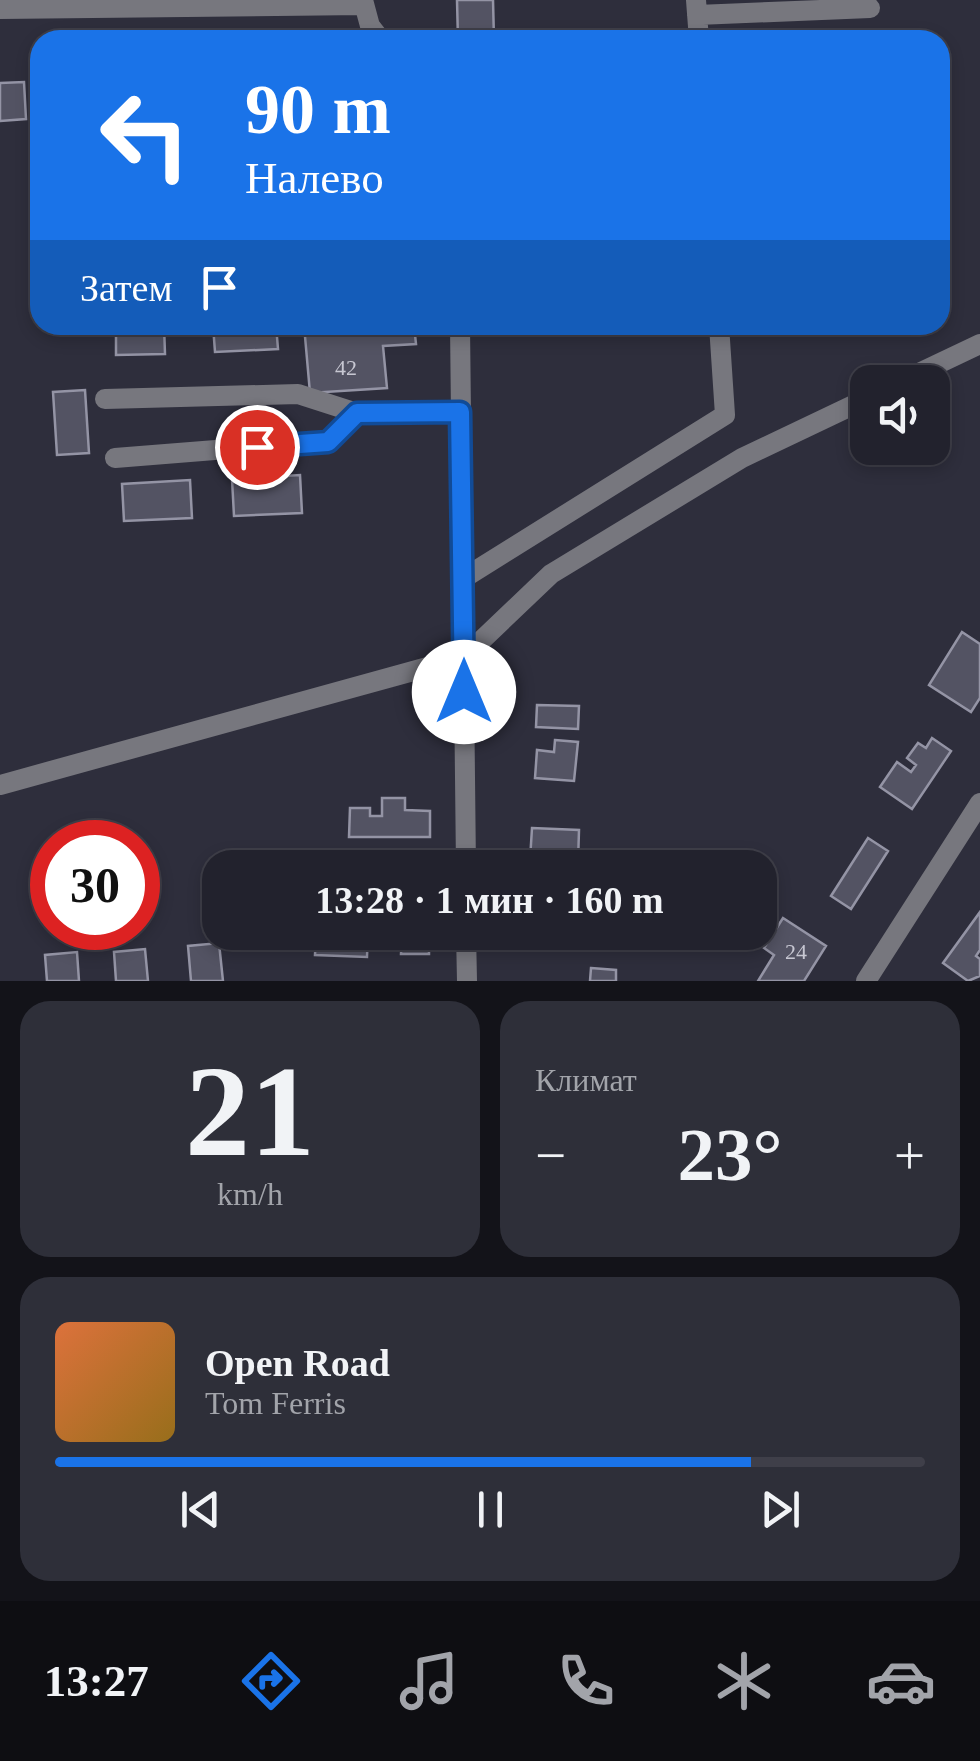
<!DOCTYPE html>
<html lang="ru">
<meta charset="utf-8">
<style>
body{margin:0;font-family:Georgia,serif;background:#2e2f39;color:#f1f3f6;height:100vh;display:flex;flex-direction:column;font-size:38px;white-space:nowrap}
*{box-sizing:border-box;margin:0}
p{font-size:32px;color:#a2a4aa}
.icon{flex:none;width:55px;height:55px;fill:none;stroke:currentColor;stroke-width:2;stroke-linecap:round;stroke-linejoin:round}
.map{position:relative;height:981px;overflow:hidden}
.details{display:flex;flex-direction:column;gap:20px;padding:20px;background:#131319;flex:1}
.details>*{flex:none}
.banner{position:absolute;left:30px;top:30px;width:920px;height:305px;border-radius:30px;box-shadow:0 5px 15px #0003,0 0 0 2px #3f3f49;background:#1a73e8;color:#fff;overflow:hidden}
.controls{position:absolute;left:850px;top:365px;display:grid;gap:20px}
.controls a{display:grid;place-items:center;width:100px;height:100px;border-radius:20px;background:#22222d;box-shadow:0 5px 15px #0003,0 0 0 2px #3f3f49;font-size:50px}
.speed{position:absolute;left:30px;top:820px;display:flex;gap:20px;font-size:50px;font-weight:700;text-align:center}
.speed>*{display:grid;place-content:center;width:130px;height:130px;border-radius:50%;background:#22222d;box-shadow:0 5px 15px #0003,0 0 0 2px #3f3f49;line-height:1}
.speed .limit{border:15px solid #d22;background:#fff;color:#111}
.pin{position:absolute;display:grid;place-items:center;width:85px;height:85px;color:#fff;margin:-42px;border:5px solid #fff;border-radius:50%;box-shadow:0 2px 10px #0007}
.me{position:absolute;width:110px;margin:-55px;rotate:0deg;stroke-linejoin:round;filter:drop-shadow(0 0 8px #0008)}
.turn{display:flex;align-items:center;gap:35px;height:210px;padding:0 50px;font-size:45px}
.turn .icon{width:130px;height:130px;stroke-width:2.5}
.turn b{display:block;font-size:70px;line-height:85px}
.then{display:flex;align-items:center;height:95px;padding:0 50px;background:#0003;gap:20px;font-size:38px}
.big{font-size:75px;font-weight:800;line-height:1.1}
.details .tile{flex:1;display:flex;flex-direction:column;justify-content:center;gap:15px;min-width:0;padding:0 35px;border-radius:30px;background:#2e2f39}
.details .dial{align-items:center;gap:0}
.dial b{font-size:130px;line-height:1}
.song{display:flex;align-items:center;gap:30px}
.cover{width:120px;height:120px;border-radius:15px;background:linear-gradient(135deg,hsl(20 70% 55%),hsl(40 70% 35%))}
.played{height:10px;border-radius:5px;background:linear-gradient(90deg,#1a73e8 80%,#3f3f49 80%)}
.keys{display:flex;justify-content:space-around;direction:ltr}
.heat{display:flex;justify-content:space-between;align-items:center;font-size:55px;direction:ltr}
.details .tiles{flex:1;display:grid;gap:20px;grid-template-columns:1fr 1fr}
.tile:last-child{grid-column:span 2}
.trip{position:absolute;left:202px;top:850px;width:575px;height:100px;border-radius:30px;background:#22222d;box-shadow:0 5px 15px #0003,0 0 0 2px #3f3f49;font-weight:800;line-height:100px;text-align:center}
.tab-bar{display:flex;height:160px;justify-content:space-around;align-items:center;background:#0e0e12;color:#a2a4aa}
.tab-bar .icon{width:70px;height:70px}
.tab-bar .on{color:#1a73e8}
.tab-bar b{font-size:45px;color:#f1f3f6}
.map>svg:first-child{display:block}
.building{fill:#535363;stroke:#9494a5;stroke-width:2.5}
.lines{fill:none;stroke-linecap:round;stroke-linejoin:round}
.minor{stroke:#77777e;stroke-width:20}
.route-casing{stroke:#114b97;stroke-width:25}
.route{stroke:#1a73e8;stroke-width:18}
.labels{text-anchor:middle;stroke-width:10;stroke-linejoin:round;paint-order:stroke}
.number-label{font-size:22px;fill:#c7c7d2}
</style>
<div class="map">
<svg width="980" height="981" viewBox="0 0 980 981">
<rect width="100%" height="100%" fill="#2e2e3c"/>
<!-- building -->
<path class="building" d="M457,0h36l1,40h-36z
M24,82l2,37 -26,2v-38z
M116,325h48l1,29 -49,1z
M213,325h63l2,24 -63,3z
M304,325h110l2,19 -33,2 4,42 -77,5z
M85,390l4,63 -32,2 -4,-63z
M300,475l2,38 -68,3 -2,-37z
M190,480l2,38 -68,3 -2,-37z
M962,632l18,12v54l-9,14 -42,-27z
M537,705l42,1 -1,23 -42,-2z
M932,738l19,13 -39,58 -32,-22 17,-25 14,10 5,-7 -9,-7 11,-15 8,5z
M555,740l23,2 -4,39 -39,-3 2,-28 17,2z
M382,798h23v12l25,1v26h-81l1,-29h20v8h12z
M532,828l47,2 -1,33 -48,-3z
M868,838l20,13 -37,58 -20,-13z
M980,912v38l-4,6 4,3v17l-12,5 -25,-18z
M783,918l43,28 -22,35h-46l16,-26 -10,-7z
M368,932l-1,25 -52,-2 1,-21z
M402,932h27v22h-28z
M219,943l4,38h-32l-3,-35z
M145,949l3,32h-32l-2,-29z
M77,952l2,29h-32l-2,-26z
M591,968l25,2v11h-26z"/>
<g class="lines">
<!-- minor -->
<path class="minor" d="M363,0l7,26 11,14
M696,0l3,40
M0,9l363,-4
M697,15l173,-7
M460,325l6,543
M900,382l80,-38
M105,399l193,-5 59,19 103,-1
M115,458l213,-17 29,-28
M464,578l261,-163 -6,-90
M0,785l464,-128 87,-83 191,-116 126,-60
M466,932l1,49
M866,981l114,-178"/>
</g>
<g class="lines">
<!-- route casing -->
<g class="route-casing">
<path id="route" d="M257,447l71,-5 29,-29 103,-1 4,280"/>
</g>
<!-- route -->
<use href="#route" class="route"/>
</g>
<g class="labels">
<!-- number labels -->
<g class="number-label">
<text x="346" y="375">42</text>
<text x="796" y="959">24</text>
</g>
</g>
</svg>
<div class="controls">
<a><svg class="icon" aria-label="sound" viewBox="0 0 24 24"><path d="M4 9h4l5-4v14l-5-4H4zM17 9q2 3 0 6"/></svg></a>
</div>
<div class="speed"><div class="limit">30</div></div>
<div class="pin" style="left:257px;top:447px;background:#d93025"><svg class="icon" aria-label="arrive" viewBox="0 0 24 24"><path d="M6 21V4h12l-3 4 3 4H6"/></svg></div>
<svg class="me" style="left:464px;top:692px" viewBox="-20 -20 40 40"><circle r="19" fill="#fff"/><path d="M0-13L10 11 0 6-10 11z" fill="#1a73e8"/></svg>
<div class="trip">13:28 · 1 мин · 160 m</div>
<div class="banner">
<div class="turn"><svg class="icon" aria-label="left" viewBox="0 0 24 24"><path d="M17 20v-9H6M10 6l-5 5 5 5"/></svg><div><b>90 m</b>Налево</div></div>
<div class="then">Затем<svg class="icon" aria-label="arrive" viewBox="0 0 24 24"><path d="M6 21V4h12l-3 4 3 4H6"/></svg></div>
</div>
</div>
<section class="details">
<div class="tiles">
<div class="tile dial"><b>21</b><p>km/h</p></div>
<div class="tile"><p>Климат</p>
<div class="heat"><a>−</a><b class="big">23°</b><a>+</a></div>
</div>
<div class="tile">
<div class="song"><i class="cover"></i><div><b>Open Road</b><p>Tom Ferris</p></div></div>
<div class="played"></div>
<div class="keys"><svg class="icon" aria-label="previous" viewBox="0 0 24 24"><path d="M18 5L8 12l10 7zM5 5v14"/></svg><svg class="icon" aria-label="pause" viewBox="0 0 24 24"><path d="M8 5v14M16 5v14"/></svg><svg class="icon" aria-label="next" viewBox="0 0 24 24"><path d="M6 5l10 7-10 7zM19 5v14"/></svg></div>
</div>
</div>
</section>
<nav class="tab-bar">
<b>13:27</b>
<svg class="icon on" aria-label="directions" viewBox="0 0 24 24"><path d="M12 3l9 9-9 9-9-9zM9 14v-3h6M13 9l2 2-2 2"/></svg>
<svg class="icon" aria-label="music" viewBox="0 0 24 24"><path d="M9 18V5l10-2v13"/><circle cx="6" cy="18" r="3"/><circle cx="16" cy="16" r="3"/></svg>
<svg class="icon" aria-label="phone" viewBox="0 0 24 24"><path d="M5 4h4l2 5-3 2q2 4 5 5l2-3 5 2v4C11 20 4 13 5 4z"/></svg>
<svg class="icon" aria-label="climate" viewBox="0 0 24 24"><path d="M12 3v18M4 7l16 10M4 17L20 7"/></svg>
<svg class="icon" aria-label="car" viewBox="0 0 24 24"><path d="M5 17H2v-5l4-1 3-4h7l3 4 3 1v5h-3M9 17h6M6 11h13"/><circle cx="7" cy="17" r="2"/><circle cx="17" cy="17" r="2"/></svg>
</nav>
